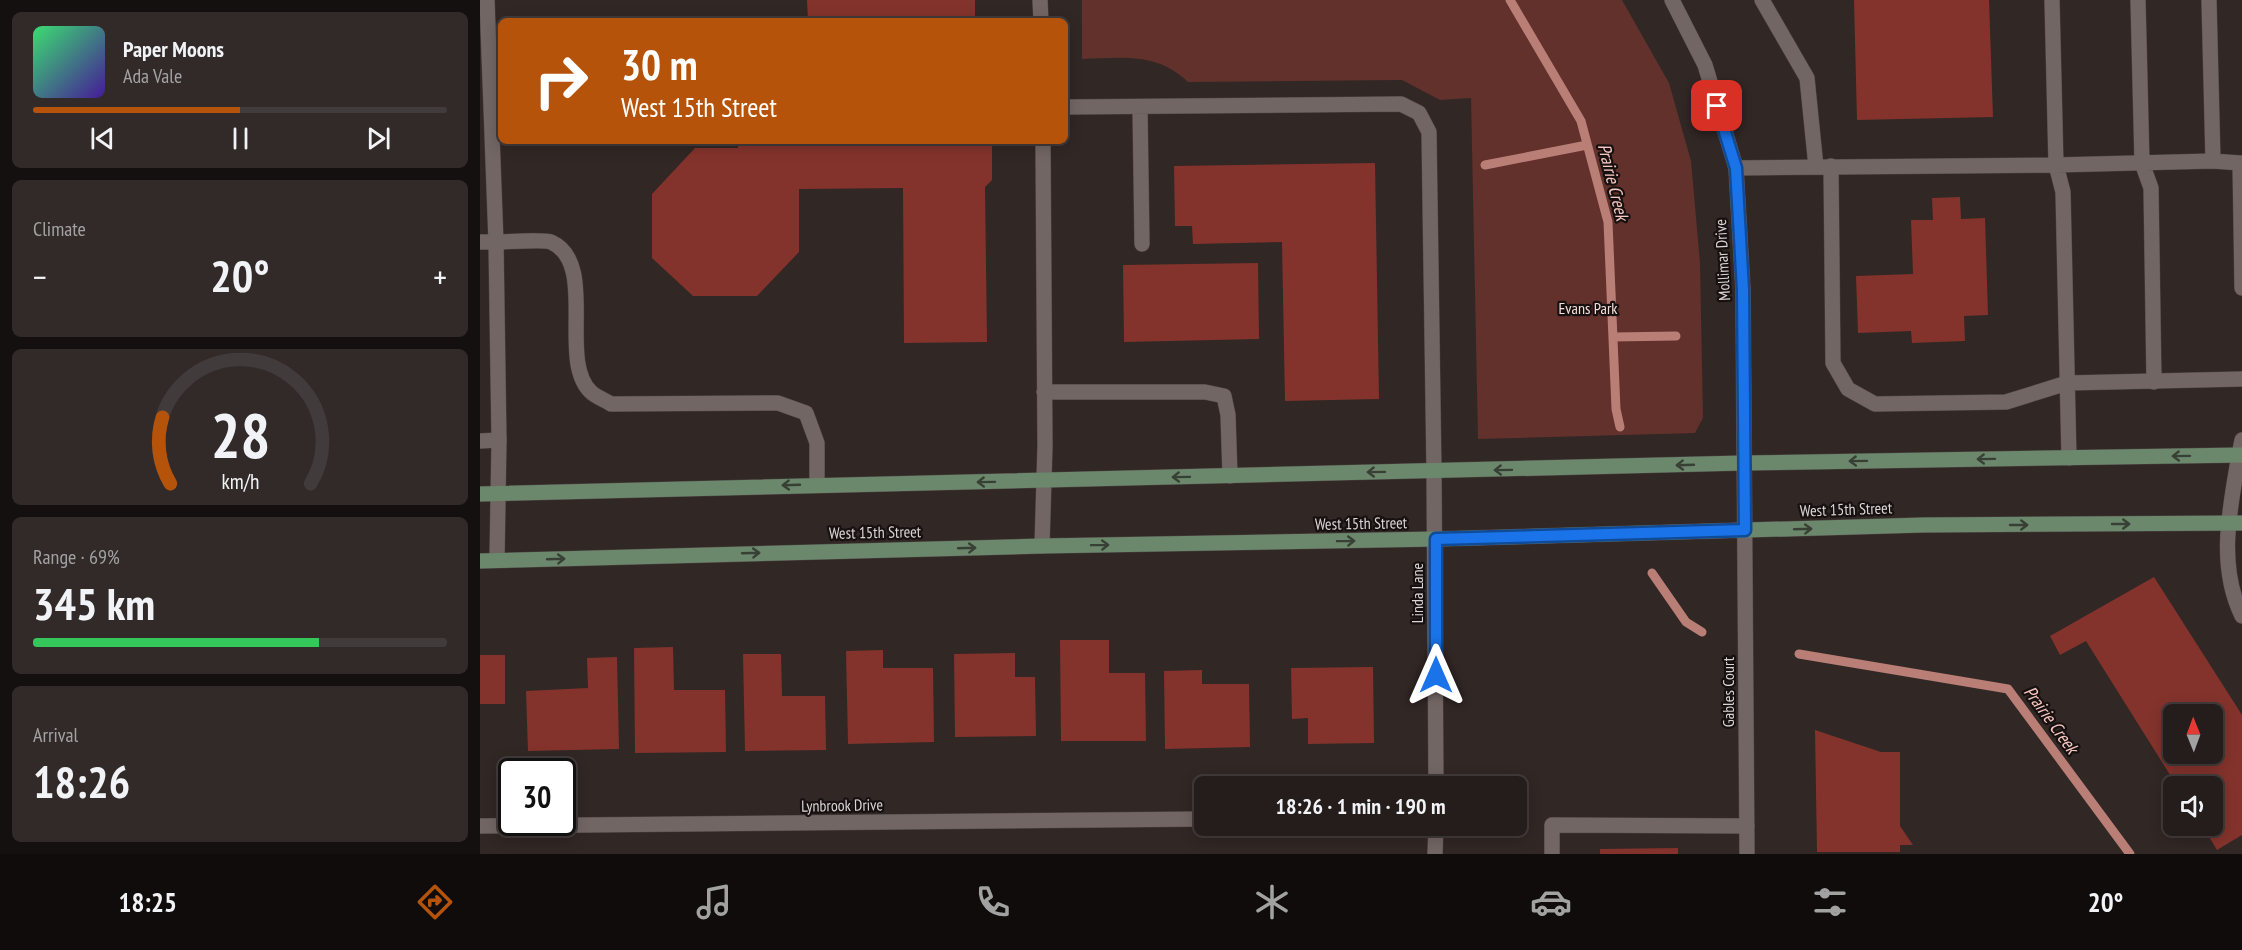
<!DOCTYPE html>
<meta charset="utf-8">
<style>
body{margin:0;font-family:"PT Sans Narrow",sans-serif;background:#312a29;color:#f1f3f6;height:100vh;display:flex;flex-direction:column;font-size:22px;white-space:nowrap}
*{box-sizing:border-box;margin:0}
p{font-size:20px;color:#a3a2a3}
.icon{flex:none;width:33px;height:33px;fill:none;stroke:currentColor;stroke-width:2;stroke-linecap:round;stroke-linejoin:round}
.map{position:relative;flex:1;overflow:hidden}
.side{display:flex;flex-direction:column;gap:12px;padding:12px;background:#14100f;width:480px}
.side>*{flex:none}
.top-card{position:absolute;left:18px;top:18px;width:570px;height:126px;border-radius:9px;box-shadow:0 3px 15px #0003,0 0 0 2px #423b3b;background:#b45309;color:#fff;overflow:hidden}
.needle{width:39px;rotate:359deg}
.buttons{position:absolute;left:1683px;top:704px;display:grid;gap:12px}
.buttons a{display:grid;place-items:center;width:60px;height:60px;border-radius:9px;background:#251d1c;box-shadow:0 3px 15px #0003,0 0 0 2px #423b3b;font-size:30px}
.speed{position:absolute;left:18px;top:758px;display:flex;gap:12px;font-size:30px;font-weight:700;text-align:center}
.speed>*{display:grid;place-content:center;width:78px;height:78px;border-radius:50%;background:#251d1c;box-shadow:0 3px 15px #0003,0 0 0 2px #423b3b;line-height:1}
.speed .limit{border:3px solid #111;border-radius:9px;background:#fff;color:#111}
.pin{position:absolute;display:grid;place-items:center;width:51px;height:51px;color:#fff;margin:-26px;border-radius:12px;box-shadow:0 3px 9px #0006}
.me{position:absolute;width:66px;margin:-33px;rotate:0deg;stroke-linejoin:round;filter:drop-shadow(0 0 4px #0008)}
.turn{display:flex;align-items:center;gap:21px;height:126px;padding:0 24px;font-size:27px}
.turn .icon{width:78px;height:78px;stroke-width:2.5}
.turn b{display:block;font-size:42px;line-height:51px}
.big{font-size:45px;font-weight:800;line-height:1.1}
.side .widget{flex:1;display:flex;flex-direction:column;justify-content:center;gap:9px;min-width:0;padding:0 21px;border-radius:9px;background:#312a29}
.side .dial{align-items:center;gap:0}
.dial svg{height:156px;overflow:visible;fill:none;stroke:#423b3b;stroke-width:7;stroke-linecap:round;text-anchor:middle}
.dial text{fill:#f1f3f6;stroke:none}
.song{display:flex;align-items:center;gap:18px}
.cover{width:72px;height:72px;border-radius:9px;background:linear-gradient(135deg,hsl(140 70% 55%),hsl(260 70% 35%))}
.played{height:6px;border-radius:3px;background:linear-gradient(90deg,#b45309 50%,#423b3b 50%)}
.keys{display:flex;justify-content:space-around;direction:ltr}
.heat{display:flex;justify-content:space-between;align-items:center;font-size:33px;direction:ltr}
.charge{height:9px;border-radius:4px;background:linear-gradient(90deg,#34c759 69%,#423b3b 0)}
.trip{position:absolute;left:714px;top:776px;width:333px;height:60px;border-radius:9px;background:#251d1c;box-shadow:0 3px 15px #0003,0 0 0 2px #423b3b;font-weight:800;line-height:60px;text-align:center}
.tab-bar{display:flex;height:96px;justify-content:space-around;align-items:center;background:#0f0c0b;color:#a3a2a3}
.tab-bar .icon{width:42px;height:42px}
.tab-bar .selected{color:#b45309}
.tab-bar b{font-size:27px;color:#f1f3f6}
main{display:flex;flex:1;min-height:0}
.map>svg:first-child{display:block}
.green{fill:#62312b}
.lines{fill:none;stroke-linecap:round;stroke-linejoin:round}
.stream{stroke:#b97e76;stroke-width:9}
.building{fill:#83332c;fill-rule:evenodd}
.service-casing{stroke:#4b4342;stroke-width:16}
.minor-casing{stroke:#4b4342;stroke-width:16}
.secondary-casing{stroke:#4b4342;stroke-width:16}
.service{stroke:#726664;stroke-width:15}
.minor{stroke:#726664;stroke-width:15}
.secondary{stroke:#6b876c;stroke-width:15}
.oneway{stroke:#384035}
.route-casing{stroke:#114b97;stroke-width:15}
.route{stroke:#1a73e8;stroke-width:10}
.labels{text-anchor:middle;stroke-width:4.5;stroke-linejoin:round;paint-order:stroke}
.street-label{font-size:16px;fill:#dbd5d4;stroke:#161110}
.park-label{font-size:16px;fill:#f7deda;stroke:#161110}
.water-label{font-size:18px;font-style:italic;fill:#f8c7c0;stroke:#161110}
</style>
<main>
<section class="side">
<div class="widget">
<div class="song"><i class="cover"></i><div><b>Paper Moons</b><p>Ada Vale</p></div></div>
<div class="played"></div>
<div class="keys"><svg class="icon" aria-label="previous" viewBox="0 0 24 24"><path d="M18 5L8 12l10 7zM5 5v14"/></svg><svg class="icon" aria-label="pause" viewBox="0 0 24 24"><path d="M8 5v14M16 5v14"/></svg><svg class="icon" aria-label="next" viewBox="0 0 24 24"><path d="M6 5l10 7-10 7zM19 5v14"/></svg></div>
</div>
<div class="widget"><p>Climate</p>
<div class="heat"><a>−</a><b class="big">20°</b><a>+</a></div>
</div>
<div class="widget dial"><svg viewBox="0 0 100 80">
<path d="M14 69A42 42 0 1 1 86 69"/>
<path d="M14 69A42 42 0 0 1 10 35" stroke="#b45309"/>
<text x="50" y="56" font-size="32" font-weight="700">28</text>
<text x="50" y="72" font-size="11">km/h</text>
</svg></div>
<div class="widget"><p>Range · 69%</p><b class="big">345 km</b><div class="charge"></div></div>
<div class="widget"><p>Arrival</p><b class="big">18:26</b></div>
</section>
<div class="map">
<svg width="1762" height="854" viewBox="0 0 1762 854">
<rect width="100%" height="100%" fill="#312725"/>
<!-- green -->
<path class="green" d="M602,0h540l47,83 22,78 9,102 3,155 -8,15 -217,6 -7,-341 -31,2 -38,-20 -214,2c-32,-30 -65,-24 -106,-23z"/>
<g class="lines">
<!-- stream -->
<path class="stream" d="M1030,0l71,121 27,101 8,187 4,18
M1005,165l102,-20
M1133,337l63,-1
M1172,573l34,49 16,10
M1319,654l209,35 122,165"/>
</g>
<!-- building -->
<path class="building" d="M327,0h168v21h-167z
M1374,0h135l4,117 -136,3z
M258,141h254v39l-7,7 2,155 -83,1 -1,-155 -104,1v63l-42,44h-64l-41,-38v-64l43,-46h43z
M895,163l4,236 -94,2 -3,-159 -89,2 -1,-18h-17l-1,-60z
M1480,197l1,22 24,-1 3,97 -24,1 1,25 -53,2 -1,-12 -53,2 -2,-57 57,-2 -2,-54h22l-1,-22z
M778,263l1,76 -135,3 -1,-77z
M1674,577l88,138v120l-25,15 -15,-25h10v-39h-35l-91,-145 -26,14 -10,-19zM1694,714h38v39h-38z
M580,640h49v33h36l1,68h-85z
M193,647l1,43h51l1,62 -91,1 -1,-105z
M403,650v18h50l1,74 -86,2 -2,-93z
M535,653v24h20l1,59 -81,1 -1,-83z
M263,654h38l1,42h43l1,54 -81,1z
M0,655h25v49h-25z
M137,657l2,92 -91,2 -2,-60 62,-3 -1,-30z
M893,667l1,76 -66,1v-26l-16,1 -1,-51z
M722,670v14h47l1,63 -85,2 -1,-78z
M1335,730l66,22h19v74l13,19h-13v7h-83z
M1198,848v6h-78v-5z"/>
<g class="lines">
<!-- service casing -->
<g class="service-casing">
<path id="service" d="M560,0l1,21
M1282,0l45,78 9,89
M1572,0l4,165 157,-4 27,2
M1658,0l4,163 9,25 3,194
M1729,0l4,161
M585,107l336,-3 18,9 10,19 5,339
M660,107l2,137
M1762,163h-2l2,125
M1351,166l2,197 15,26 27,15 131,-2 61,-19 175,-4
M1256,168l320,-3 7,27 6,266
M16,242c11,0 48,-3 55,0 48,21 6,119 40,150 5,5 14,8 20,12l167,-1 28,10 11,30v42
M564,392h161l19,4 4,19 2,61
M0,441l19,-1
M1759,455l3,-15
M562,546l3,-100 -2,-305
M1072,854v-29l195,1"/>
</g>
<!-- minor casing -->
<g class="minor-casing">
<path id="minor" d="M7,0l9,242 3,198 -2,120
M1192,0l33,65 31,103 7,122 4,564
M0,242h16
M1759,455c-9,53 -22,110 3,161
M954,471l2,315
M0,826l724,-7
M955,854l1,-29"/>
</g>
<!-- secondary casing -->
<g class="secondary-casing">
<path id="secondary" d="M0,494l1263,-31 499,-8
M0,561l562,-15 394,-7 487,-14 319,-2"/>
</g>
<!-- service -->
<use href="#service" class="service"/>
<!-- minor -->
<use href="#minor" class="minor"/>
<!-- secondary -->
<use href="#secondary" class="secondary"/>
</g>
<!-- one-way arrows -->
<defs><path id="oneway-shaft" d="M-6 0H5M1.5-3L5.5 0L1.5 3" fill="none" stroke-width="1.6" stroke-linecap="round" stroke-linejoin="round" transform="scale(1.5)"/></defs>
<g class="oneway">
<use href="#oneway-shaft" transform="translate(1701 456) rotate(179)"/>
<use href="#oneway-shaft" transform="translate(1506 459) rotate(179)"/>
<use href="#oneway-shaft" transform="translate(1378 461) rotate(179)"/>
<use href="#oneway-shaft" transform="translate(1205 465) rotate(178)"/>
<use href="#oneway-shaft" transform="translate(1023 470) rotate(179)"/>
<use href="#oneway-shaft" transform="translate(896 472) rotate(179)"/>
<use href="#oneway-shaft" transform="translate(701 477) rotate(179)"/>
<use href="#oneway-shaft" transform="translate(506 482) rotate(179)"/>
<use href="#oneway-shaft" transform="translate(311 485) rotate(178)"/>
<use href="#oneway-shaft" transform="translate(1641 524)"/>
<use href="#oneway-shaft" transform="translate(1539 525)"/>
<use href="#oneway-shaft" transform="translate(1323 529) rotate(-2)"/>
<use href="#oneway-shaft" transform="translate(866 541) rotate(-1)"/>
<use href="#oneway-shaft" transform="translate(620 545) rotate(-1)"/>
<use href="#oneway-shaft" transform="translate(487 548) rotate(-2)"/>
<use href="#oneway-shaft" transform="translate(271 553) rotate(-2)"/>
<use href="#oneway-shaft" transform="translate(76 559) rotate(-2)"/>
</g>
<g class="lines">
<!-- route casing -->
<g class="route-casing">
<path id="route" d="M956,675v-136l309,-9 -2,-240 -7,-122 -19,-62"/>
</g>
<!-- route -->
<use href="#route" class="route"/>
</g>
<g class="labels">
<!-- street labels -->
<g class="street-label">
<text transform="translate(1242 260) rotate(-93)" y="6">Mollimar Drive</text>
<text transform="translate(1366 509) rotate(-2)" y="6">West 15th Street</text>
<text transform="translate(881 523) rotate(-1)" y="6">West 15th Street</text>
<text transform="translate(395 532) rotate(-1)" y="6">West 15th Street</text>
<text transform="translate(937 593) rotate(-90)" y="6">Linda Lane</text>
<text transform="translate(1248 692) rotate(-90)" y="6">Gables Court</text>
<text transform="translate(362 805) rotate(-1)" y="6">Lynbrook Drive</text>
</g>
<!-- park labels -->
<g class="park-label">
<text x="1108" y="314">Evans Park</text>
</g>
<!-- water labels -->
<g class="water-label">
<text transform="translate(1133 182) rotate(76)" y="6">Prairie Creek</text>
<text transform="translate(1571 720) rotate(54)" y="6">Prairie Creek</text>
</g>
</g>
</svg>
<div class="buttons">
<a><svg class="needle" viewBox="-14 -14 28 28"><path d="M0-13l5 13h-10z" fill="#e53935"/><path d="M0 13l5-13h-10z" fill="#a3a2a3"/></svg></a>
<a><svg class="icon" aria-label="sound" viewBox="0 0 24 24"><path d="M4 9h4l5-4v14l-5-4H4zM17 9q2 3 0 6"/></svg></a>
</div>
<div class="speed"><div class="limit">30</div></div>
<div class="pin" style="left:1237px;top:106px;background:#d93025"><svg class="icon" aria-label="arrive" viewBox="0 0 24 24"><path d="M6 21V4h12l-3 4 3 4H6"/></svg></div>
<svg class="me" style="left:956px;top:675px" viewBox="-20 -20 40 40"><path d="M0-17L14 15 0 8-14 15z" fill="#1a73e8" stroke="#fff" stroke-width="4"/></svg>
<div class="trip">18:26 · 1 min · 190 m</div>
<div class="top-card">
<div class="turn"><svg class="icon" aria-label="right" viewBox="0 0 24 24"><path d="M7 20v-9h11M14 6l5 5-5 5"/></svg><div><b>30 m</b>West 15th Street</div></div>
</div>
</div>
</main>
<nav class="tab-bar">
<b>18:25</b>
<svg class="icon selected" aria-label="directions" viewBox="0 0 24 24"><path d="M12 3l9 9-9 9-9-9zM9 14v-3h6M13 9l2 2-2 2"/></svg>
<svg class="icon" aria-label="music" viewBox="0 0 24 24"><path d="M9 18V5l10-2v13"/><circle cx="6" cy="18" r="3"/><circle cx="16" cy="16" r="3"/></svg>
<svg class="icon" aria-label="phone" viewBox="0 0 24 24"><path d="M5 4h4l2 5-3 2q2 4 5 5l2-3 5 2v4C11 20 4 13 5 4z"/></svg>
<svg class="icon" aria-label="climate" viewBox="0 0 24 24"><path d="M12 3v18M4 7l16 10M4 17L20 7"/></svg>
<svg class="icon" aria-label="car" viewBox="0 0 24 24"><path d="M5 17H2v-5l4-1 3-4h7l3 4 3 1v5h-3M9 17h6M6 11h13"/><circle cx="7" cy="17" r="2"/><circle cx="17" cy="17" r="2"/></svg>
<svg class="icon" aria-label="filters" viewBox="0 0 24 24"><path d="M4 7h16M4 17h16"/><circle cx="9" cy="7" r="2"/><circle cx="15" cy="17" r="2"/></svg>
<b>20°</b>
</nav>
